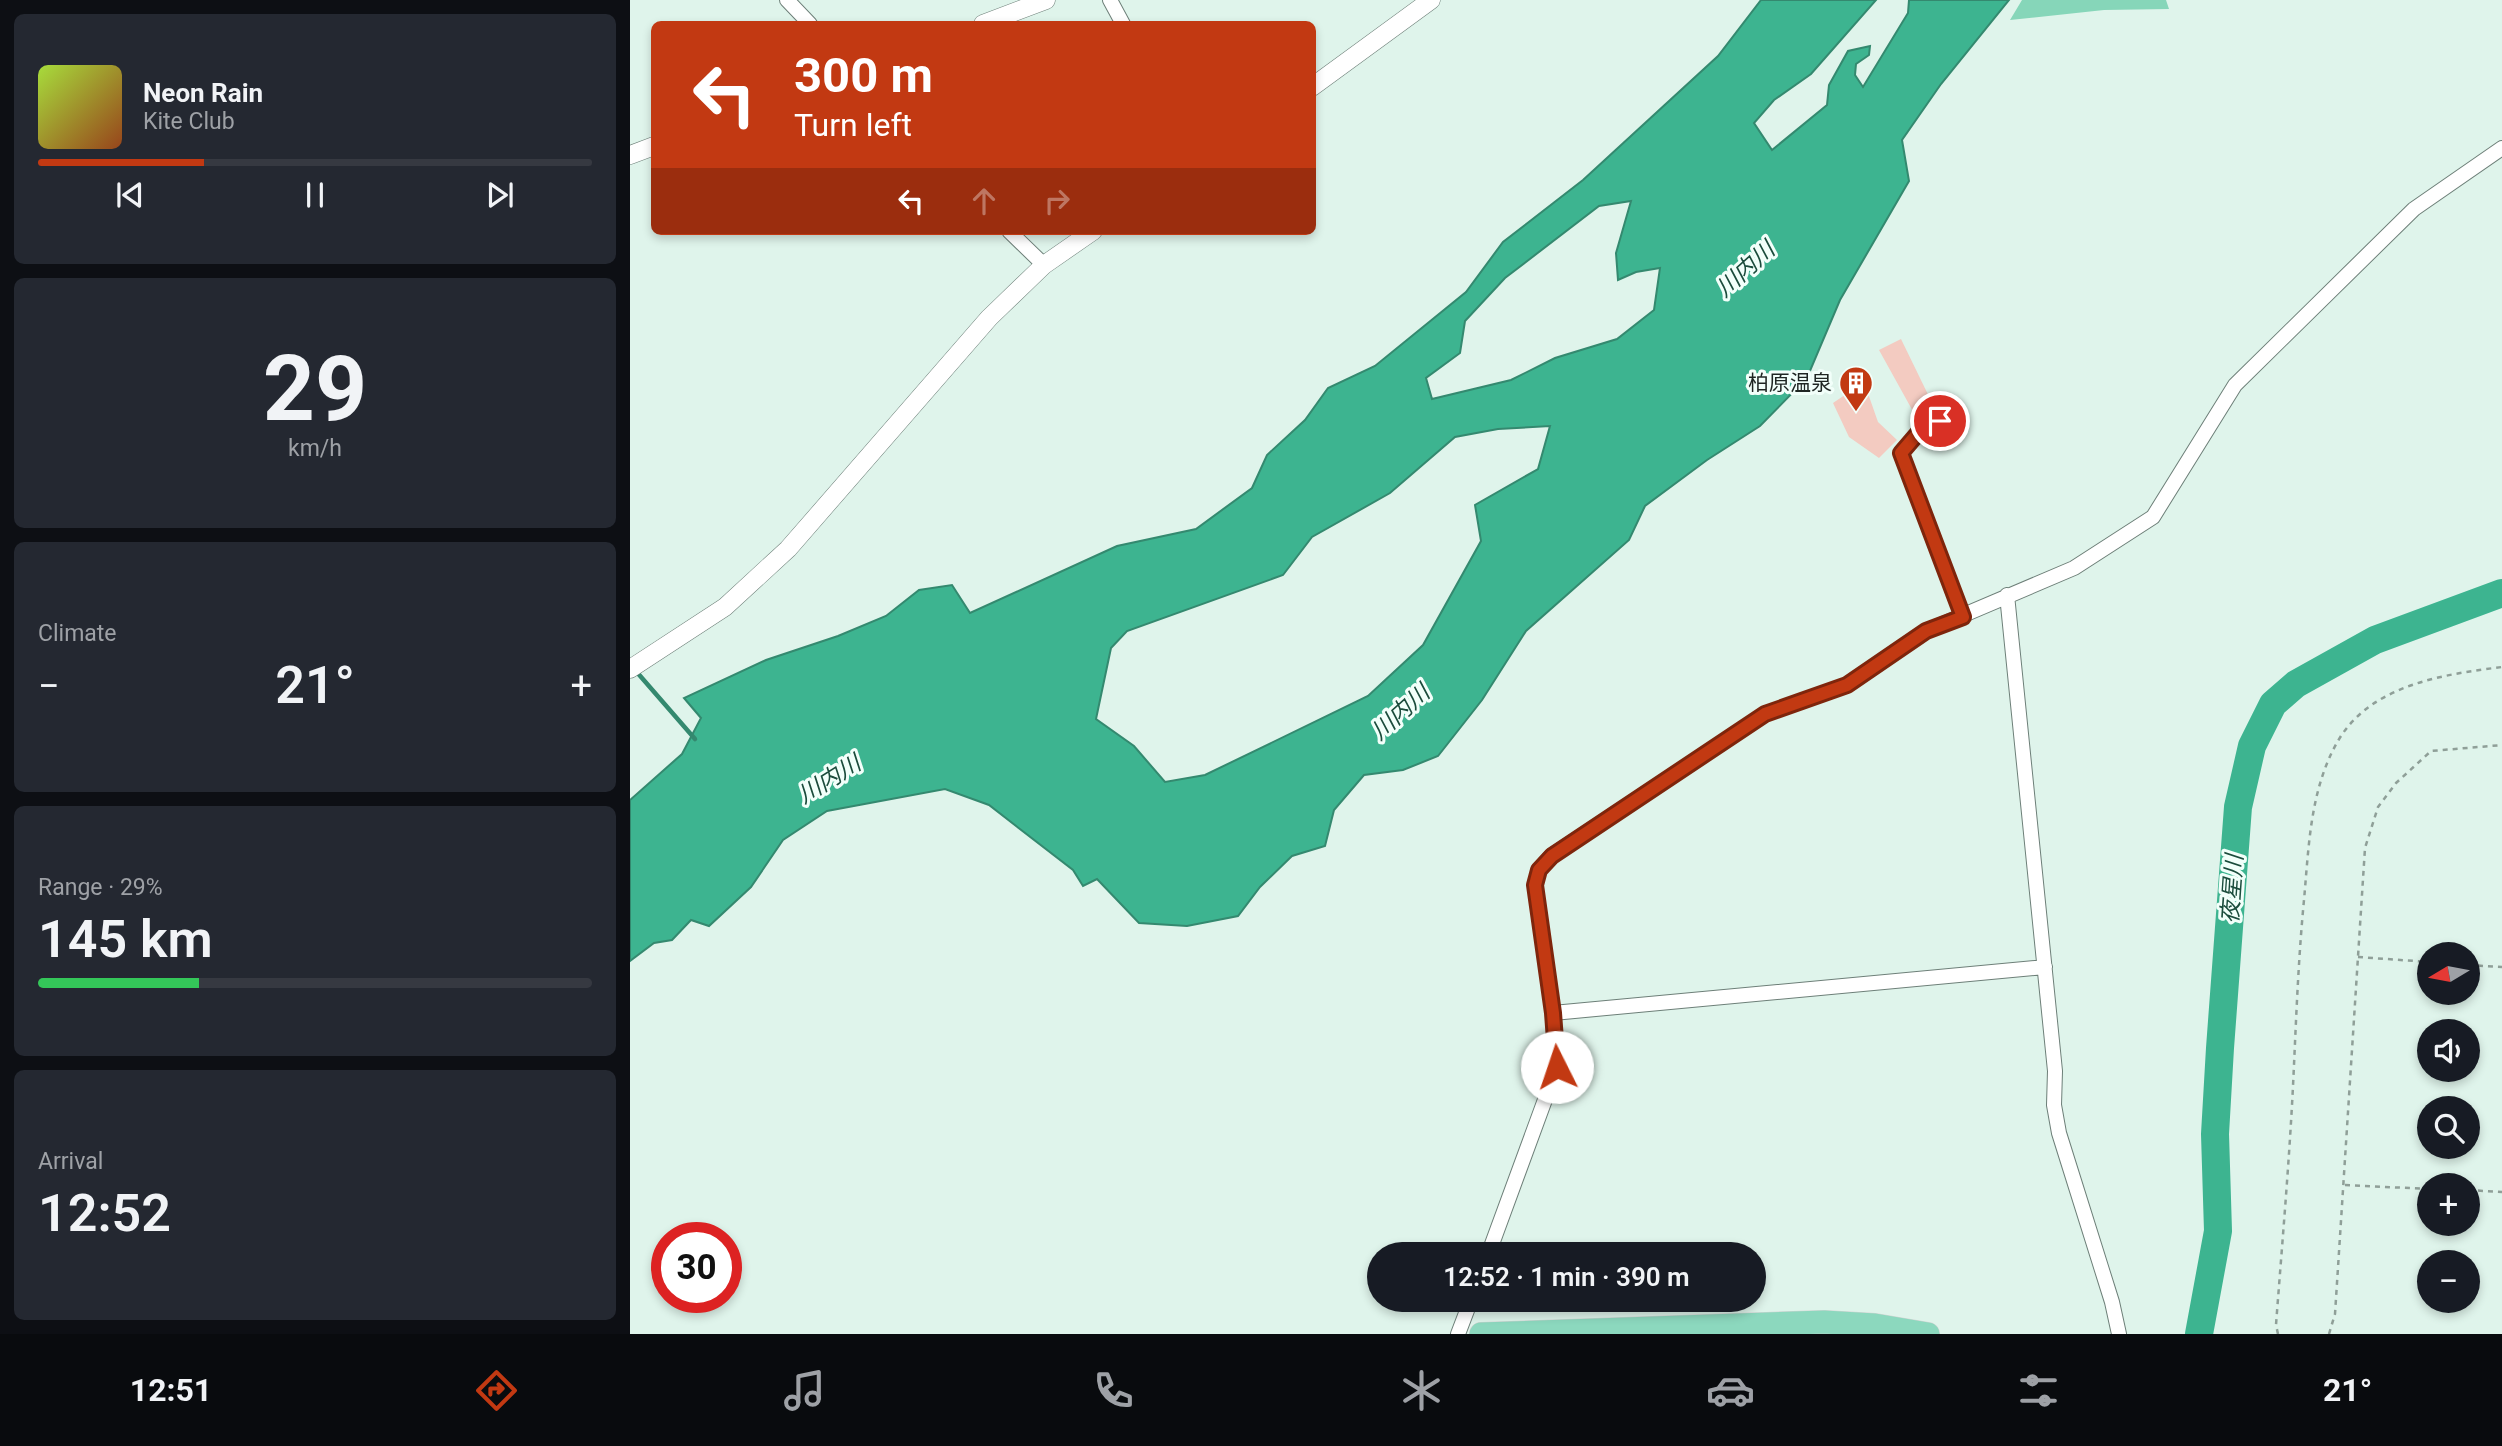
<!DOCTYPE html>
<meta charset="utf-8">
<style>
body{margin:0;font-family:Roboto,"Noto Sans JP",sans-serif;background:#242831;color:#f1f3f6;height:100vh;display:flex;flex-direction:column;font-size:26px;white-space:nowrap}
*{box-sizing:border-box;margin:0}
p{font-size:23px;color:#9ea1a6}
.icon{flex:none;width:38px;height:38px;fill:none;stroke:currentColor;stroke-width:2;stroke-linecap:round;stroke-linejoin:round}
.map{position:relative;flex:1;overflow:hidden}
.panel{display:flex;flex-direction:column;gap:14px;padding:14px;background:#0d0f14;width:630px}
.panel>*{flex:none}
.guide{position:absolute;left:21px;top:21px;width:665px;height:214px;border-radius:10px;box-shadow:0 4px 10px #0003;background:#c23912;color:#fff;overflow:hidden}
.needle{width:46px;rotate:260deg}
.tools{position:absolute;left:1787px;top:942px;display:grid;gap:14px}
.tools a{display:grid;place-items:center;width:63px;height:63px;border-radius:50%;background:#171b24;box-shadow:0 4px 10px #0003;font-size:35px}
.speed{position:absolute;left:21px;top:1222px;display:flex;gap:14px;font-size:35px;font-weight:700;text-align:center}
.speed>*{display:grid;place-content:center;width:91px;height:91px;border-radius:50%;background:#171b24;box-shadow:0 4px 10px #0003;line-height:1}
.speed .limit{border:10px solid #d22;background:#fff;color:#111}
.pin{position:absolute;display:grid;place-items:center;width:60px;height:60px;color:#fff;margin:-30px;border:4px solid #fff;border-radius:50%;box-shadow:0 2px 7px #0007}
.me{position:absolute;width:77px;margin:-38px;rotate:356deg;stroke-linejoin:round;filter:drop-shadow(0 0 5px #0008)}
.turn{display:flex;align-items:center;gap:24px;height:147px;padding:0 28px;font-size:32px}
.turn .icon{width:91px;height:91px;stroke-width:2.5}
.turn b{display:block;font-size:49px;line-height:60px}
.lanes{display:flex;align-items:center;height:66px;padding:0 28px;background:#0003;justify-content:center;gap:35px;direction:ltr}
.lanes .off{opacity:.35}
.big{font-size:52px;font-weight:600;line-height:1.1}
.panel .card{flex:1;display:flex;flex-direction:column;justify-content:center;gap:10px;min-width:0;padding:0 24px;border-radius:10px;background:#242831}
.panel .dial{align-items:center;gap:0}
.dial b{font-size:91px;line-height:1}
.song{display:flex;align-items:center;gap:21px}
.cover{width:84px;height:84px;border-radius:10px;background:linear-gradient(135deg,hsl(80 70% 55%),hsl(20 70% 35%))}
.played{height:7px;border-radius:4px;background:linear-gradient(90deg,#c23912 30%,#363941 30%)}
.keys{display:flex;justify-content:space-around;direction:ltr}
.heat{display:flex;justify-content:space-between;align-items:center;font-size:38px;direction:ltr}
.charge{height:10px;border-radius:5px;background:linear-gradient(90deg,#34c759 29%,#363941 0)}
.trip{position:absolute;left:737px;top:1242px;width:399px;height:70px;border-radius:35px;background:#171b24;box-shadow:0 4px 10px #0003;font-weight:600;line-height:70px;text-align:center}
.dock{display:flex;height:112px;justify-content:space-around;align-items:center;background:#090b0e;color:#9ea1a6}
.dock .icon{width:49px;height:49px}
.dock .current{color:#c23912}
.dock b{font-size:32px;color:#f1f3f6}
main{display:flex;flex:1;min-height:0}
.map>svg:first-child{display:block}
.green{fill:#86d6b9}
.water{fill:#3db490;stroke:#34896f;stroke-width:2;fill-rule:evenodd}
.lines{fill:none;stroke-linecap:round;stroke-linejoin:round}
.stream{stroke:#34896f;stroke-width:4.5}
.river{stroke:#3db490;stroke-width:28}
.building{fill:#f3cbc1}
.minor-casing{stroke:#6d7f78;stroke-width:16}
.tertiary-casing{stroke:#6d7f78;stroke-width:19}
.trunk-casing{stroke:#d2d4d3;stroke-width:24}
.path{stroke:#8f9f98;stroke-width:2.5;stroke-dasharray:5 5;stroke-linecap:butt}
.minor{stroke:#fff;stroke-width:14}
.tertiary{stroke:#fff;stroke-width:18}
.trunk{stroke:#8cd8be;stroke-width:23}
.route-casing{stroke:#7e250c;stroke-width:18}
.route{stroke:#c23912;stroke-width:12}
.labels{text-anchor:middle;stroke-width:6;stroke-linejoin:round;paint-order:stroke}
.poi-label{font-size:21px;fill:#1f2623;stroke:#f2fffa;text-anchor:end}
.water-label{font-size:23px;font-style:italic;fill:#1b4c3c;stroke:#f2fffa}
</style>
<main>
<section class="panel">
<div class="card">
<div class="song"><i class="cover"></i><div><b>Neon Rain</b><p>Kite Club</p></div></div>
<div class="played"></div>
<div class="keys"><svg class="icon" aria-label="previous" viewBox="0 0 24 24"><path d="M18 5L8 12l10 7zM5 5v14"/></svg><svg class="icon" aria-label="pause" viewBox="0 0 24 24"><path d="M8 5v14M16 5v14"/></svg><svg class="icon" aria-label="next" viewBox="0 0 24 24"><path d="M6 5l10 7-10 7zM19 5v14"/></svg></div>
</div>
<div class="card dial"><b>29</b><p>km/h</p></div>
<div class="card"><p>Climate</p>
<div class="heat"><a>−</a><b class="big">21°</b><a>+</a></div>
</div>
<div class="card"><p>Range · 29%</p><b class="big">145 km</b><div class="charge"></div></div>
<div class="card"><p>Arrival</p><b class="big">12:52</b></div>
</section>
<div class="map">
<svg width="1872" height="1334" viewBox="0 0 1872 1334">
<rect width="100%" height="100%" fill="#dff4eb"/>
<!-- green -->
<path class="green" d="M1392,0h144l3,9 -65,1 -94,10z"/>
<!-- water -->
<path class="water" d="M1131,0h115l-65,74 -37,26 -20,23 18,27 55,-45 2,-20 19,-34 22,-5 -1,9 -13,9 -1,11 8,12 45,-74 1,-13h100l-68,84 -39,56 7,41 -69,119 -33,78 -47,48 -53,34 -62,46 -16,34 -103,91 -44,69 -44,56 -35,14 -39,5 -30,35 -9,36 -33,10 -32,31 -22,29 -51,10 -48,-3 -42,-44 -14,7 -10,-16 -84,-65 -44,-16 -118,22 -44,29 -32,47 -42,39 -18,-6 -19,20 -18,3 -24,18v-161l52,-46 19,-36 -17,-20 82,-38 72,-24 48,-20 33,-26 33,-5 18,28 147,-67 79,-17 56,-41 15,-33 38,-35 23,-32 47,-22 91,-74 37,-50 80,-62 135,-124zM1001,201l-15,52 2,27 18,-8 24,-4 -6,42 -37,29 -62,19 -44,22 -79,19 -6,-21 34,-25 5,-32 40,-43 94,-72zM920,426l-12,43 -63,36 6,36 -58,104 -55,51 -163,79 -40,7 -31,-36 -38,-27 15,-71 16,-17 156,-56 29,-38 78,-44 65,-56 43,-8z"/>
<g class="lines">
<!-- stream -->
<path class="stream" d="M5,670l60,69"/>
<!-- river -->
<path class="river" d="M1569,1334l19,-103 -3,-97 5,-86 18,-241 14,-61 21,-42 23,-20 79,-44 127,-47"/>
</g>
<!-- building -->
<path class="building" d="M1271,339l36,74 -17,11 -41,-74z
M1234,382l14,40 19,18 -18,18 -30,-21 -16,-34z"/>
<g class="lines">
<!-- minor casing -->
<g class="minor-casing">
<path id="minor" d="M157,0l23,24
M480,0l13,24
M379,231l35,34
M1325,416l-30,9 -24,28 62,164
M1377,595l48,476 -1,34 5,28 53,169 7,32
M923,1013l492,-46
M858,1255l69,-188 -4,-54 -18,-128 4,-15 12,-14 214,-142 82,-29 79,-54 148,-63 79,-51 82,-132 179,-176 88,-61
M828,1334l13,-34"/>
</g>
<!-- tertiary casing -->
<g class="tertiary-casing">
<path id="tertiary" d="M353,24l63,-24
M682,87l119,-87
M0,155l24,-9
M0,669l95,-62 63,-58 201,-231 55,-53 49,-34"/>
</g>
<!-- trunk casing -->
<g class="trunk-casing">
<path id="trunk" d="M851,1334l343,-12 51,3 53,9"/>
</g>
<!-- path -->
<path class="path" d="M1728,957l71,5
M1838,965l34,2
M1715,1185l84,4
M1838,1190l34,2
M1648,1334l-2,-9c6,-80 13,-159 17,-239 3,-62 5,-124 11,-186 5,-55 6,-115 37,-164 34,-52 105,-62 161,-69
M1699,1334l6,-20 30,-466 13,-41 18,-24 35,-32 71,-6"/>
<!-- minor -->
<use href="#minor" class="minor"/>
<!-- tertiary -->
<use href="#tertiary" class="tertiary"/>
<!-- trunk -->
<use href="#trunk" class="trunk"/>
</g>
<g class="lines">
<!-- route casing -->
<g class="route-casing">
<path id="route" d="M927,1067l-4,-54 -18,-128 4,-15 13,-14 213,-142 82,-29 79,-54 37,-14 -62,-164 24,-28 15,-4"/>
</g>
<!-- route -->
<use href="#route" class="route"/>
</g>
<!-- icons -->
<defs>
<g id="building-pin" transform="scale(1.75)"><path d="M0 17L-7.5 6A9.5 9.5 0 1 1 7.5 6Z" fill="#c23912" stroke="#f2fffa"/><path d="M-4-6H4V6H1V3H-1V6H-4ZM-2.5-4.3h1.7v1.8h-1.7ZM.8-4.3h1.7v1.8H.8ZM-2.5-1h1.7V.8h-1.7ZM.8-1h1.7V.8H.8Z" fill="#fff"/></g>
</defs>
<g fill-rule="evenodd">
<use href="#building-pin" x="1226" y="383"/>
</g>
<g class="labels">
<!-- poi labels -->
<g class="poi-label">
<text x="1202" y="390">柏原温泉</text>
</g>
<!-- water labels -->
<g class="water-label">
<text transform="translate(1115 269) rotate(-42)" y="8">川内川</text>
<text transform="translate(770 712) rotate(-42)" y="8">川内川</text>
<text transform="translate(199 779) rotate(-32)" y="8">川内川</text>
<text transform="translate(1602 889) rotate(-86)" y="8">夜星川</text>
</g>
</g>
</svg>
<div class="tools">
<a><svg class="needle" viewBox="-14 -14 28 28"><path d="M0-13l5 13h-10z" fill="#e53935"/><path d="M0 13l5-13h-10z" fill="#9ea1a6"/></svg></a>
<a><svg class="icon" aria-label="sound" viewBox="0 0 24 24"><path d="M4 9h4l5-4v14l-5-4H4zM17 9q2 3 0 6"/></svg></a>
<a><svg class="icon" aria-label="search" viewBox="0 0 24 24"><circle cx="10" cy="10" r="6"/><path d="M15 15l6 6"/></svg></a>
<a>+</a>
<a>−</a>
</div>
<div class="speed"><div class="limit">30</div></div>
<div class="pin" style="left:1310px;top:421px;background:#d93025"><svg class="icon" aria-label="arrive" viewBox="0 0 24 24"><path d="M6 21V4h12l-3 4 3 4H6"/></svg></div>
<svg class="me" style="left:927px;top:1067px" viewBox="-20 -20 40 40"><circle r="19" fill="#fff"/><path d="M0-13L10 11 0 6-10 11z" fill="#c23912"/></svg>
<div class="trip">12:52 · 1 min · 390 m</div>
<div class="guide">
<div class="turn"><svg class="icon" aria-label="left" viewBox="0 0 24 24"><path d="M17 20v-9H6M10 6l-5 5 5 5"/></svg><div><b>300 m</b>Turn left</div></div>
<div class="lanes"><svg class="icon" aria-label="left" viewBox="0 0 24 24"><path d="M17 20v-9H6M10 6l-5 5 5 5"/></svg><svg class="icon off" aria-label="ahead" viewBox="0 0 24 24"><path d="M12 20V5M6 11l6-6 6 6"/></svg><svg class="icon off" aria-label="right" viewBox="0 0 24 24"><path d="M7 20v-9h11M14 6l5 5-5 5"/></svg></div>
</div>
</div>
</main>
<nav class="dock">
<b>12:51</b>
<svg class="icon current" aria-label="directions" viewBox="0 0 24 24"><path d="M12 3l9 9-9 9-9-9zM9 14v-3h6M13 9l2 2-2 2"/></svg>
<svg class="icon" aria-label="music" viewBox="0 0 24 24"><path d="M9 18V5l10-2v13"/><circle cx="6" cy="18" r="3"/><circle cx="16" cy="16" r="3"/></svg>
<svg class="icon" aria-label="phone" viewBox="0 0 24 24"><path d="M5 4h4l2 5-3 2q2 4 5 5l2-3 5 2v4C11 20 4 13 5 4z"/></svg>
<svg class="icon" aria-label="climate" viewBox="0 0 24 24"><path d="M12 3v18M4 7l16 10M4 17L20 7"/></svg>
<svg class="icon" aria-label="car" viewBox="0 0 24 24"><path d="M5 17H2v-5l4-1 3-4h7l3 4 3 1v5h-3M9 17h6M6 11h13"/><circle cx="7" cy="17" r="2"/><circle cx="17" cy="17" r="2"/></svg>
<svg class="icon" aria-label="filters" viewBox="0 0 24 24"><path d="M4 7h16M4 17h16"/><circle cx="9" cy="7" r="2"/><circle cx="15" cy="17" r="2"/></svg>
<b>21°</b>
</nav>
